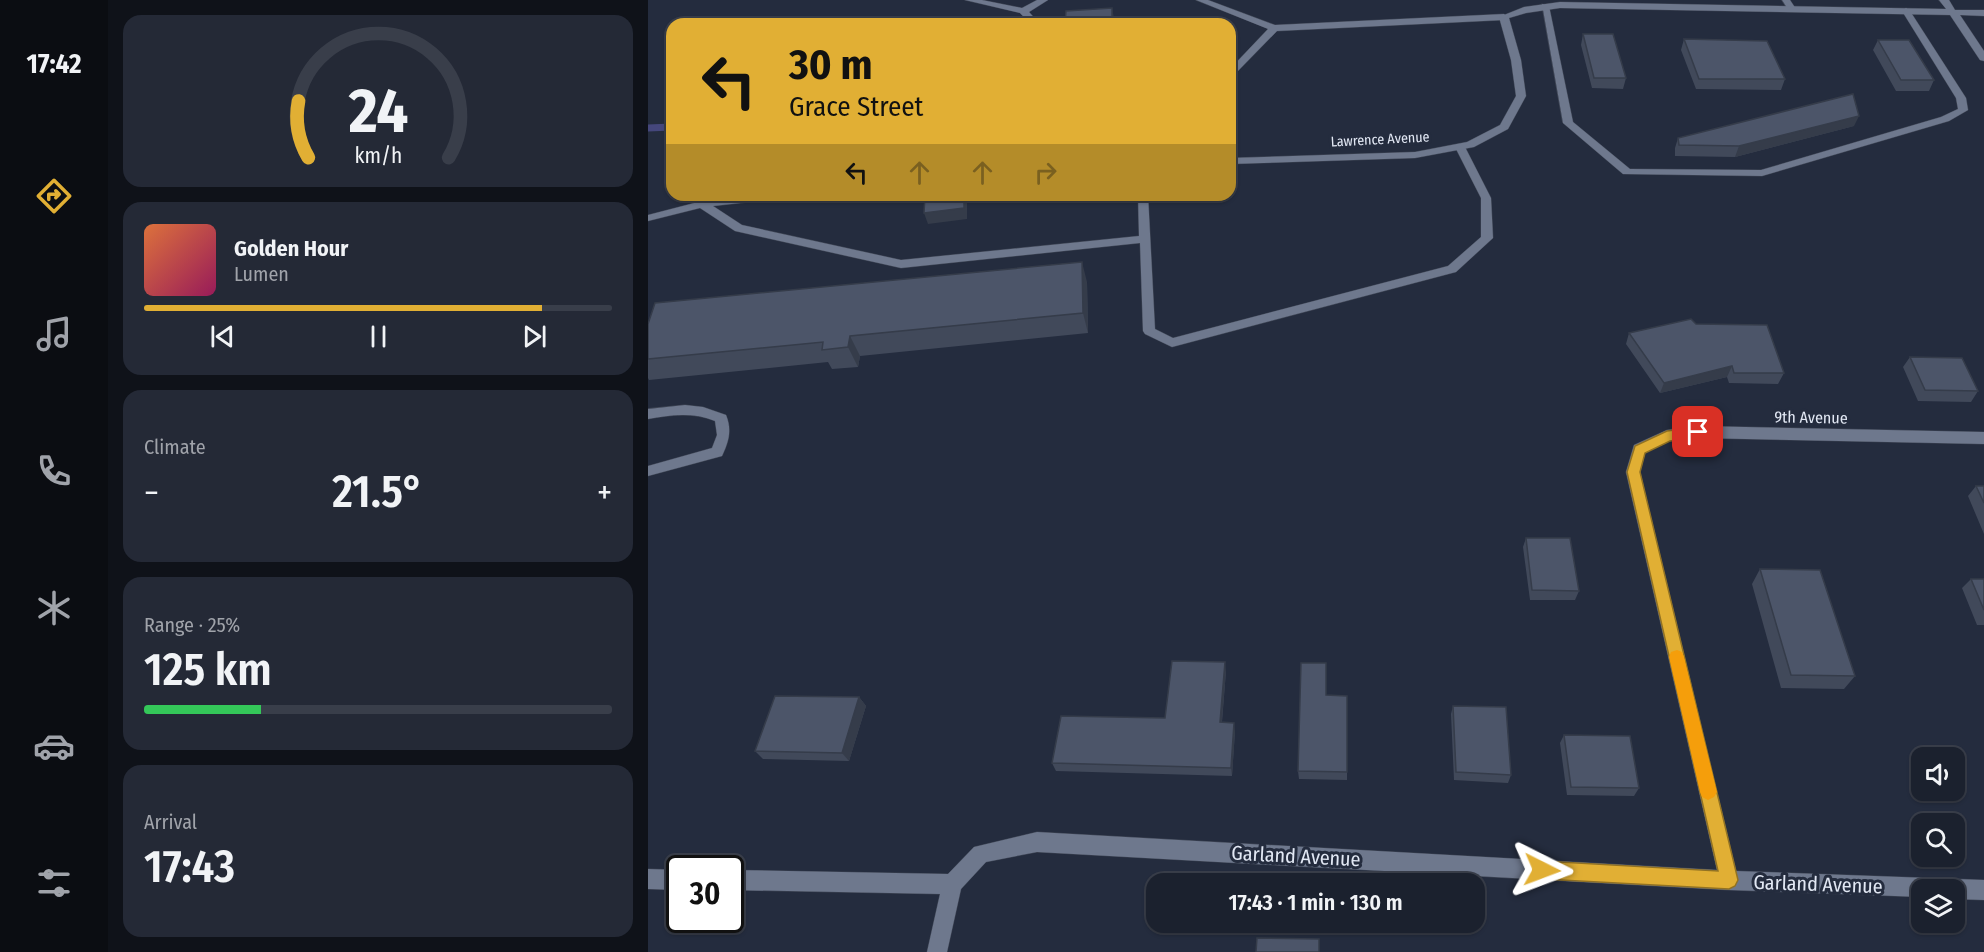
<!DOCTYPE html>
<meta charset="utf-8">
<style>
body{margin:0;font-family:"Fira Sans Condensed",sans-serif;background:#242936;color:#f1f3f6;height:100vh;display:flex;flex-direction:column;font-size:22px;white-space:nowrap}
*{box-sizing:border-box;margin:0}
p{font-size:20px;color:#a0a3aa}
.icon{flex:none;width:33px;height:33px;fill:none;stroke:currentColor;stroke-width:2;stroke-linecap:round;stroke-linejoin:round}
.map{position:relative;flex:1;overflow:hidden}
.sheet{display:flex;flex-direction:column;gap:15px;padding:15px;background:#0f1219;width:540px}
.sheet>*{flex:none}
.hud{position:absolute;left:18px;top:18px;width:570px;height:183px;border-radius:18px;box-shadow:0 2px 4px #0004,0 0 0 2px #393e4a;background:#e1af34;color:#111;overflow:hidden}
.controls{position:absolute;left:1263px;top:747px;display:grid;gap:12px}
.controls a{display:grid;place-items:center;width:54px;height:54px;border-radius:12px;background:#1b212e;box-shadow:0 2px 4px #0004,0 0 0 2px #393e4a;font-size:30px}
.speed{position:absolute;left:18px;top:855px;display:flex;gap:12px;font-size:30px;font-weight:700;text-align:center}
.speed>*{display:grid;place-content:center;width:78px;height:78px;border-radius:50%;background:#1b212e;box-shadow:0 2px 4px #0004,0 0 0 2px #393e4a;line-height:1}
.speed .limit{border:3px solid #111;border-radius:9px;background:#fff;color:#111}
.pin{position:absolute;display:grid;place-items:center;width:51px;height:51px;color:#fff;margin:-26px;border-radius:12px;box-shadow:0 3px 9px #0006}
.me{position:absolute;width:66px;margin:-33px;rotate:93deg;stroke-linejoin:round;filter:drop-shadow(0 0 4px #0008)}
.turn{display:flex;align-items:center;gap:21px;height:126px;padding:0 24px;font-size:27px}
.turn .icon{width:78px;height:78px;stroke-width:2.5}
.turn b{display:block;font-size:42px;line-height:51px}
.lanes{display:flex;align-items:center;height:57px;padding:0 24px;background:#0003;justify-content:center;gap:30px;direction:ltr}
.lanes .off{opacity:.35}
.big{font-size:45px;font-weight:600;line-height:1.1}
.sheet .tile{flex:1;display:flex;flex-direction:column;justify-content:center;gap:9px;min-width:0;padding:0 21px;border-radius:18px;background:#242936}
.sheet .dial{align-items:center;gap:0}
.dial svg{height:156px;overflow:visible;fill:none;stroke:#393e4a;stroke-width:7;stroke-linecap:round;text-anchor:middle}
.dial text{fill:#f1f3f6;stroke:none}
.song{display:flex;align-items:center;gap:18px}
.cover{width:72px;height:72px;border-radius:9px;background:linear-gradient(135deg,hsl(20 70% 55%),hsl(330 70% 35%))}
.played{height:6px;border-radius:3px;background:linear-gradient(90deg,#e1af34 85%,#393e4a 85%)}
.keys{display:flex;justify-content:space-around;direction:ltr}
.heat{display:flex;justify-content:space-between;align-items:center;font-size:33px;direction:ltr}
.charge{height:9px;border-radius:4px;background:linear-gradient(90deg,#34c759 25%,#393e4a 0)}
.trip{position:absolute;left:498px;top:873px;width:339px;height:60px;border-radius:18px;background:#1b212e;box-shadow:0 2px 4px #0004,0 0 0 2px #393e4a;font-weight:600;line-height:60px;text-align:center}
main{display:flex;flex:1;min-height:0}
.menu{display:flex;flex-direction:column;width:108px;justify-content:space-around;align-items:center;background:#0b0d12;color:#a0a3aa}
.menu .icon{width:42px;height:42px}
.menu .current{color:#e1af34}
.menu b{font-size:27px;color:#f1f3f6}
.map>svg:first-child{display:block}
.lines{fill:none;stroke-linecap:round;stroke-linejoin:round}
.stream{stroke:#45477c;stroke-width:7}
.service-casing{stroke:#404756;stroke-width:1}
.minor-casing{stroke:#404756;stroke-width:1}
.service{fill:#6e788d;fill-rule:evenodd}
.minor{fill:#6e788d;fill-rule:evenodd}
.wall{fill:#41495a}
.shaded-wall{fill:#353c4a}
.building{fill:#4c5569;stroke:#353c4a;stroke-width:1.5}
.route{fill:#e1af34;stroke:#927222;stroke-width:1.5}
.slow{fill:#f59e0b}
.labels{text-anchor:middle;stroke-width:6;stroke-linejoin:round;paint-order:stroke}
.far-street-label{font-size:14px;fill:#e2e8f4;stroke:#242c3e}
.street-label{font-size:16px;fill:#e2e8f4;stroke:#242c3e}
.near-street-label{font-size:20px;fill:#e2e8f4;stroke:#242c3e}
</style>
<main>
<nav class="menu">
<b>17:42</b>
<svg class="icon current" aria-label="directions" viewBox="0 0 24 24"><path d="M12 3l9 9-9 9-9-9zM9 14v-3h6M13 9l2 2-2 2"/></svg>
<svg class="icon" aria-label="music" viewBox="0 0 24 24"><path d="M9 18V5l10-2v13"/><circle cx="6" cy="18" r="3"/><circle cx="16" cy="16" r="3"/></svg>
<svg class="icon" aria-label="phone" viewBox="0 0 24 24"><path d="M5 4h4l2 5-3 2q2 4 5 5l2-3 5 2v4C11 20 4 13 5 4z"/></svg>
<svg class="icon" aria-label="climate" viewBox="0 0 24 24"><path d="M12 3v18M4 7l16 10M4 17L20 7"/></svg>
<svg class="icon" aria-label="car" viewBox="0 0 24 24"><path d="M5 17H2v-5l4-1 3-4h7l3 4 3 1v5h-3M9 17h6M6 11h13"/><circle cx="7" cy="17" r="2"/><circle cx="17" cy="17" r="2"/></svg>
<svg class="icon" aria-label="filters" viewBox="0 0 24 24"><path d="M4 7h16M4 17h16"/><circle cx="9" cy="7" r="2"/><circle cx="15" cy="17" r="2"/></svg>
</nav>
<section class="sheet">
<div class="tile dial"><svg viewBox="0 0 100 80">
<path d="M14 69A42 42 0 1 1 86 69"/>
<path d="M14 69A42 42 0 0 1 9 40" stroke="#e1af34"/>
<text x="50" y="56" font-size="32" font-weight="700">24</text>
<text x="50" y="72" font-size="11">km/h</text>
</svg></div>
<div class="tile">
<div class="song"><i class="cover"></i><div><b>Golden Hour</b><p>Lumen</p></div></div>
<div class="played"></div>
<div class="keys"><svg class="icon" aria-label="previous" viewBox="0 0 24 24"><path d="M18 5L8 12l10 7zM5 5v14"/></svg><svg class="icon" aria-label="pause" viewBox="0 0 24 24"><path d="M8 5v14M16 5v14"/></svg><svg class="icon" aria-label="next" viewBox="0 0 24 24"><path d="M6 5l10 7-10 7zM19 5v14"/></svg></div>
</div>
<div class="tile"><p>Climate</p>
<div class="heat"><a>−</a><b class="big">21.5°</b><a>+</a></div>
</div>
<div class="tile"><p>Range · 25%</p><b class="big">125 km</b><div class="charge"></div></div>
<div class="tile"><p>Arrival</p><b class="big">17:43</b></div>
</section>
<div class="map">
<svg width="1336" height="952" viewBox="0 0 1336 952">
<rect width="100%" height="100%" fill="#242c3e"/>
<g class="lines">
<!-- stream -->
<path class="stream" d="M0,128l24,-1"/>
<!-- service casing -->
<g class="service-casing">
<path id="service" d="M317,0h17l40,8 15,-8h11l-19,12 11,12h-9l-11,-11z
M548,0h12l67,25 229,-11 4,3 -4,3 -227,11 -44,45 -3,1v-8l38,-40z
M1134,0h8l6,9 -1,2h-6z
M894,4l7,2 24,116 57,47 131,1 180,-53 17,-8 -2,-11 -54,-87 4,-3 4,3 56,87 2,12 -19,11 -187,55 -139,-2 -60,-51z
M812,144l5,3 26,51 2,40 -37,34 -284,75 -27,-13 -2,-3 -3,-88 -239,25 -166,-37 -35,-23 -52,13v-6l54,-14 53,-6h37l-5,3 -74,8 29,19 159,35 238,-24 -1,-41h10l7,134 18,9 275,-72 33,-29v-39l-26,-51z
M37,405l18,2 23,8c6,15 3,26 -4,41l-74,20v-10l64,-18 5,-13 -2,-14c-22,-9 -44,-6 -67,-2v-10z"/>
</g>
<!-- minor casing -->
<g class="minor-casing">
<path id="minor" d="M1291,0h10l6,10h29v6l-24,-1 24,36v10l-4,-1 -30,-45 -390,-7 -34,5 -17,5 12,42 5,36 -18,33 -34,18 -59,11 -185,6v-6l185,-6 52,-10 33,-17 16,-29 -5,-36 -12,-43 25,-10 36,-5 386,7z
M1050,426l286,6v12l-286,-6 -29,3 -24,11 -5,20 96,399 248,9v20l-30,-1v-9h-32v7l-193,-7 -692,-38 -51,10 -25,27 -14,63h-20l13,-58 -210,-4v-20l218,4 26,-27 63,-15 680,38 -91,-398 8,-27 33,-15z
M0,869l32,1v20l-32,-1z"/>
</g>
<!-- service -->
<use href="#service" class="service"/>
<!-- minor -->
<use href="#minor" class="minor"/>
</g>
<!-- wall -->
<path class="wall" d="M935,34l43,44 -3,11 -31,-1 -11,-43z
M1036,39l101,40 -4,11 -85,-1 -15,-39z
M1230,40l56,40 -5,11h-33l-23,-41z
M1206,126l-119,31 -60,-1v-8l3,-10z
M439,282l1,51 -228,23 -2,11 -26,2 -4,-7 -179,18 -1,-2v-54z
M1048,324l88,49 -6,11 -49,-1 -2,-6 -67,16 -34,-49 3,-11z
M1262,357l68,34 -7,11 -53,-1 -15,-34z
M1328,486h8v48l-16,-38z
M878,538l53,53 -4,9h-45l-7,-53z
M1112,569l95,107 -11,13 -63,-1 -29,-104z
M1323,579h13v46h-7l-15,-37z
M578,671l-4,51 13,9 -3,45 -176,-5 -4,-8 113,-45z
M678,695l21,77v8l-48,-1 -1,-8z
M211,697l7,9 -17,55 -86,-2 -8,-8z
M805,706l58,69 -3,8 -54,-3 -3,-66z
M916,735l75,53 -5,8 -67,-1 -7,-52z"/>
<!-- shaded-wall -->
<path class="shaded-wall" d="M464,8l2,10 -1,6h-1z
M1211,116l-5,10 -119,31 4,-11z
M316,195h3v24l-39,5 -4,-11z
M434,262l5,20 1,51 -5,-20z
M202,336l10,20 -2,11 -10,-20z
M1084,366l-5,11 -67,16 4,-10z
M577,662l1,9 -5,60 -1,-9z
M211,697l7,9 -17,55 -7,-8z
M586,723l1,8 -3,45 -1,-8z"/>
<!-- building -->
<path class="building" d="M464,8v16h-47l1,-13z
M935,34h30l13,44h-32z
M1036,39l83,2 18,38h-86z
M1230,40h31l25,40h-33z
M1205,94l6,22 -120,30 -60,-1 -1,-7z
M277,195h39v13l-40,5z
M434,262l1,51 -233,23 -2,11 -26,3 1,-8 -175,17v-35l7,-21z
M1043,319l5,5 71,1 17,48h-50l-2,-7 -68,17 -35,-50z
M1262,357l52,1 16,33 -53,-1z
M1328,486h8v17z
M878,538h44l9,53 -47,-1z
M1112,569l60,1 35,106 -64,-1z
M1323,579h13v31z
M524,661l53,1 -5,60 14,1 -3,45 -179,-5 9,-47 104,2z
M653,663h25v32l21,1v76l-49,-1z
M127,696l84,1 -17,56 -87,-2z
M805,706l53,1 5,68 -55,-3z
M916,735l66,1 9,52 -68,-1z
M609,938l62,1v13h-63z"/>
<!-- route -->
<path class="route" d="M1050,427l4,2v7l-32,5 -25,12 -5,19 98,408 -3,6 -6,3 -187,-10 -6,-3 -3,-6 3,-6 6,-3 176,10 -91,-399 8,-26 32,-15z"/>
<!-- slow -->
<path class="slow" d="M1029,650l5,2 2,5 33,135 -3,5 -6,3 -6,-3 -2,-5 -31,-135 2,-5z"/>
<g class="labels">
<!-- far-street labels -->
<g class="far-street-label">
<text transform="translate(732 139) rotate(-3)" y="5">Lawrence Avenue</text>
</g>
<!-- street labels -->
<g class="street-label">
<text transform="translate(1163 417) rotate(1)" y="6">9th Avenue</text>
</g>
<!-- near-street labels -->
<g class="near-street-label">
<text transform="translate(648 856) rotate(3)" y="7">Garland Avenue</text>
<text transform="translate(1170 884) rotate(2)" y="7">Garland Avenue</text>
</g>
</g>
</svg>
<div class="controls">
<a><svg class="icon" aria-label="sound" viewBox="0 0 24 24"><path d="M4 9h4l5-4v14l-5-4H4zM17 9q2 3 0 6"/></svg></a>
<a><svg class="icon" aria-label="search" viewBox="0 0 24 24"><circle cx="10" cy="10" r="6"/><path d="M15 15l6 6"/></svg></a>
<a><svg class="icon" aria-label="layers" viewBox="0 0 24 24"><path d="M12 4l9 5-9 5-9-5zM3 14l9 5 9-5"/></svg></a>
</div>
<div class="speed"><div class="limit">30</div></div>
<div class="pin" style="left:1050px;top:432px;background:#d93025"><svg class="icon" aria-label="arrive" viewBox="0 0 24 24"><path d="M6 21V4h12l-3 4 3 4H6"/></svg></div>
<svg class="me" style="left:894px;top:870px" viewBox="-20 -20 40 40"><path d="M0-17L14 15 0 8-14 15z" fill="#e1af34" stroke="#fff" stroke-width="4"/></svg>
<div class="trip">17:43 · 1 min · 130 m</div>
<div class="hud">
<div class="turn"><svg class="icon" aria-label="left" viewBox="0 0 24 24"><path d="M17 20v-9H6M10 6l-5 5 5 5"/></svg><div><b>30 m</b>Grace Street</div></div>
<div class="lanes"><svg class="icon" aria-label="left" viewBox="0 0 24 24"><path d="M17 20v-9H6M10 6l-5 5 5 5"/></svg><svg class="icon off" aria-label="ahead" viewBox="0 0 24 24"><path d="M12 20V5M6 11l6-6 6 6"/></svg><svg class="icon off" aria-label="ahead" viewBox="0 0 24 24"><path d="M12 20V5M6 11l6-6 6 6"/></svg><svg class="icon off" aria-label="right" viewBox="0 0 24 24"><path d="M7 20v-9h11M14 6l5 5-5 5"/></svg></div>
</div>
</div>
</main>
